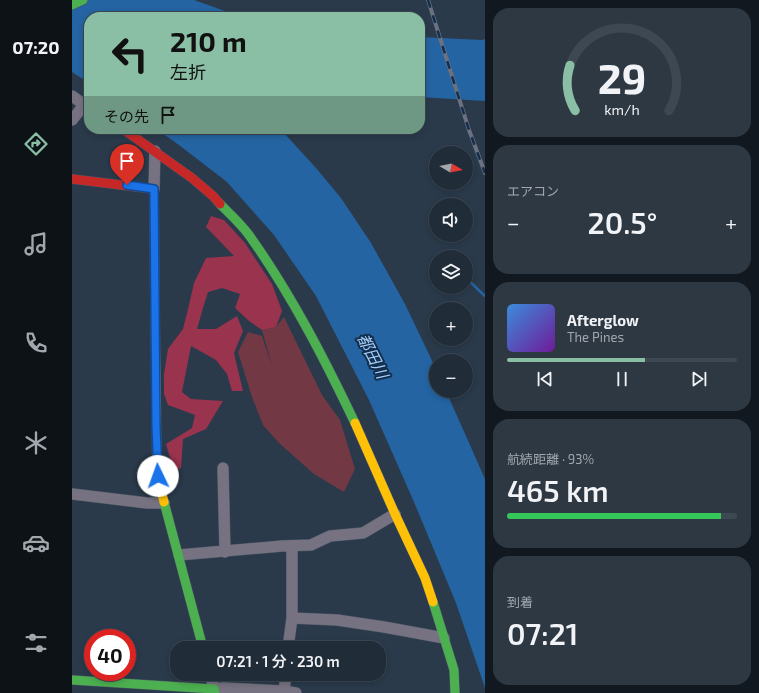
<!DOCTYPE html>
<html lang="ja">
<meta charset="utf-8">
<style>
body{margin:0;font-family:"Exo 2","Noto Sans JP",sans-serif;background:#2d3843;color:#f1f3f6;height:100vh;display:flex;flex-direction:column;font-size:15px;white-space:nowrap}
*{box-sizing:border-box;margin:0}
p{font-size:13px;color:#a2a7ae}
.icon{flex:none;width:22px;height:22px;fill:none;stroke:currentColor;stroke-width:2;stroke-linecap:round;stroke-linejoin:round}
.map{position:relative;flex:1;overflow:hidden}
.drawer{display:flex;flex-direction:column;gap:8px;padding:8px;background:#12181f;width:274px}
.drawer>*{flex:none}
.guide{position:absolute;left:12px;top:12px;width:341px;height:122px;border-radius:16px;box-shadow:0 2px 6px #0003,0 0 0 1px #3d4853;background:#8abfa5;color:#111;overflow:hidden}
.needle{width:26px;rotate:100deg}
.fabs{position:absolute;left:357px;top:146px;display:grid;gap:8px}
.fabs a{display:grid;place-items:center;width:44px;height:44px;border-radius:50%;background:#202c38;box-shadow:0 2px 6px #0003,0 0 0 1px #3d4853;font-size:20px}
.speed{position:absolute;left:12px;top:629px;display:flex;gap:8px;font-size:20px;font-weight:700;text-align:center}
.speed>*{display:grid;place-content:center;width:52px;height:52px;border-radius:50%;background:#202c38;box-shadow:0 2px 6px #0003,0 0 0 1px #3d4853;line-height:1}
.speed .limit{border:6px solid #d22;background:#fff;color:#111}
.pin{position:absolute;display:grid;place-items:center;width:34px;height:34px;color:#fff;margin:-41px -17px;border-radius:50% 50% 50% 0;rotate:-45deg;box-shadow:0 0 4px #0007}
.pin .icon{rotate:45deg}
.me{position:absolute;width:44px;margin:-22px;rotate:357deg;stroke-linejoin:round;filter:drop-shadow(0 0 3px #0008)}
.turn{display:flex;align-items:center;gap:14px;height:84px;padding:0 20px;font-size:18px}
.turn .icon{width:52px;height:52px;stroke-width:2.5}
.turn b{display:block;font-size:28px;line-height:34px}
.then{display:flex;align-items:center;height:38px;padding:0 20px;background:#0003;gap:8px;font-size:15px}
.big{font-size:30px;font-weight:600;line-height:1.1}
.drawer .tile{flex:1;display:flex;flex-direction:column;justify-content:center;gap:6px;min-width:0;padding:0 14px;border-radius:16px;background:#2d3843}
.drawer .dial{align-items:center;gap:0}
.dial svg{height:104px;overflow:visible;fill:none;stroke:#3d4853;stroke-width:7;stroke-linecap:round;text-anchor:middle}
.dial text{fill:#f1f3f6;stroke:none}
.song{display:flex;align-items:center;gap:12px}
.cover{width:48px;height:48px;border-radius:6px;background:linear-gradient(135deg,hsl(210 70% 55%),hsl(280 70% 35%))}
.played{height:4px;border-radius:2px;background:linear-gradient(90deg,#8abfa5 60%,#3d4853 60%)}
.keys{display:flex;justify-content:space-around;direction:ltr}
.heat{display:flex;justify-content:space-between;align-items:center;font-size:22px;direction:ltr}
.charge{height:6px;border-radius:3px;background:linear-gradient(90deg,#34c759 93%,#3d4853 0)}
.trip{position:absolute;left:98px;top:641px;width:216px;height:40px;border-radius:16px;background:#202c38;box-shadow:0 2px 6px #0003,0 0 0 1px #3d4853;font-weight:600;line-height:40px;text-align:center}
main{display:flex;flex:1;min-height:0}
.dock{display:flex;flex-direction:column;width:72px;justify-content:space-around;align-items:center;background:#0d1216;color:#a2a7ae}
.dock .icon{width:28px;height:28px}
.dock .current{color:#8abfa5}
.dock b{font-size:18px;color:#f1f3f6}
.map>svg:first-child{display:block}
.green{fill:#723844}
.forest{fill:#9a334e}
.water{fill:#2464a2}
.lines{fill:none;stroke-linecap:round;stroke-linejoin:round}
.stream{stroke:#2464a2;stroke-width:2.5}
.street-casing{stroke:#4a5765;stroke-width:12}
.fast-casing{stroke:#4a5765;stroke-width:10}
.slow-casing{stroke:#4a5765;stroke-width:10}
.jam-casing{stroke:#4a5765;stroke-width:10}
.street{stroke:#777281;stroke-width:11}
.fast{stroke:#4caf50;stroke-width:9}
.slow{stroke:#ffc107;stroke-width:9}
.jam{stroke:#c62828;stroke-width:9}
.rail-casing{stroke:#6b717f;stroke-width:4}
.rail{stroke:#132f4d;stroke-width:2.5;stroke-dasharray:8;stroke-linecap:butt}
.route-casing{stroke:#114b97;stroke-width:10}
.route{stroke:#1a73e8;stroke-width:7}
.labels{text-anchor:middle;stroke-width:4;stroke-linejoin:round;paint-order:stroke}
.water-label{font-size:16px;font-style:italic;fill:#a5cdf9;stroke:#132f4d}
</style>
<main>
<nav class="dock">
<b>07:20</b>
<svg class="icon current" aria-label="directions" viewBox="0 0 24 24"><path d="M12 3l9 9-9 9-9-9zM9 14v-3h6M13 9l2 2-2 2"/></svg>
<svg class="icon" aria-label="music" viewBox="0 0 24 24"><path d="M9 18V5l10-2v13"/><circle cx="6" cy="18" r="3"/><circle cx="16" cy="16" r="3"/></svg>
<svg class="icon" aria-label="phone" viewBox="0 0 24 24"><path d="M5 4h4l2 5-3 2q2 4 5 5l2-3 5 2v4C11 20 4 13 5 4z"/></svg>
<svg class="icon" aria-label="climate" viewBox="0 0 24 24"><path d="M12 3v18M4 7l16 10M4 17L20 7"/></svg>
<svg class="icon" aria-label="car" viewBox="0 0 24 24"><path d="M5 17H2v-5l4-1 3-4h7l3 4 3 1v5h-3M9 17h6M6 11h13"/><circle cx="7" cy="17" r="2"/><circle cx="17" cy="17" r="2"/></svg>
<svg class="icon" aria-label="filters" viewBox="0 0 24 24"><path d="M4 7h16M4 17h16"/><circle cx="9" cy="7" r="2"/><circle cx="15" cy="17" r="2"/></svg>
</nav>
<div class="map">
<svg width="413" height="693" viewBox="0 0 413 693">
<rect width="100%" height="100%" fill="#2a3a4b"/>
<!-- green -->
<path class="green" d="M212,317l38,78 18,25 15,49 -11,23 -30,-18 -35,-31 -16,-18 -11,-28 -14,-45 10,-20 14,4 10,30 -10,-36 14,-3z"/>
<!-- forest -->
<path class="forest" d="M139,216l13,4 21,23 27,41 10,27 -6,16 -14,3 -13,-9 -14,-13 5,-14 -18,-6 -14,4 -5,16 -6,21h19l21,-13 6,15 -9,22 9,38h-11l-5,-17 -11,-14 -25,-14 -9,46 9,7 32,2 -17,28 -23,10 -2,29 -7,3 -8,-27 26,-16 3,-13 -27,-10 -4,-11v-20l4,-25 15,-20 5,-20 6,-26 12,-25 28,-2 -28,-29z"/>
<!-- water -->
<path class="water" d="M0,0h122l31,11 31,6h-167v66l-17,-11z
M348,37l62,3 3,-1v62l-65,-4z
M84,129h123l5,4 32,35 25,30 30,45 34,61 31,65v22h10l39,88v209l-29,-85 -42,-101 -45,-102 -53,-104 -42,-61 -47,-53 -48,-37z"/>
<g class="lines">
<!-- stream -->
<path class="stream" d="M361,269l3,-2
M394,278l19,18"/>
<!-- street casing -->
<g class="street-casing">
<path id="street" d="M0,96l17,12
M0,120l12,-15
M82,189l1,-38
M151,468l2,84
M0,494l75,9h17
M107,555l103,-9 29,-1 19,-9 33,-3 32,-19
M220,618l45,2 47,7 60,11
M216,648l4,-30v-72
M138,674l4,15 10,-1 60,3 12,2
M212,691l2,-17"/>
</g>
<!-- fast casing -->
<g class="fast-casing">
<path id="fast" d="M0,5l11,-5
M148,204c10,10 21,20 29,31 42,59 75,123 106,188
M92,502l39,146
M361,602l21,68 1,23
M0,680l142,9 1,4"/>
</g>
<!-- slow casing -->
<g class="slow-casing">
<path id="slow" d="M83,307l2,168 7,27
M283,423l40,91 30,64 8,24"/>
</g>
<!-- jam casing -->
<g class="jam-casing">
<path id="jam" d="M51,129l69,49 21,18 7,8
M0,179l82,10 1,118"/>
</g>
<!-- street -->
<use href="#street" class="street"/>
<!-- fast -->
<use href="#fast" class="fast"/>
<!-- slow -->
<use href="#slow" class="slow"/>
<!-- jam -->
<use href="#jam" class="jam"/>
<!-- rail casing -->
<g class="rail-casing">
<path id="rail" d="M356,0l41,130 16,43"/>
</g>
<!-- rail -->
<use href="#rail" class="rail"/>
</g>
<g class="lines">
<!-- route casing -->
<g class="route-casing">
<path id="route" d="M55,185l27,4 2,237 2,50"/>
</g>
<!-- route -->
<use href="#route" class="route"/>
</g>
<g class="labels">
<!-- water labels -->
<g class="water-label">
<text transform="translate(301 356) rotate(63)" y="6">都田川</text>
</g>
</g>
</svg>
<div class="fabs">
<a><svg class="needle" viewBox="-14 -14 28 28"><path d="M0-13l5 13h-10z" fill="#e53935"/><path d="M0 13l5-13h-10z" fill="#a2a7ae"/></svg></a>
<a><svg class="icon" aria-label="sound" viewBox="0 0 24 24"><path d="M4 9h4l5-4v14l-5-4H4zM17 9q2 3 0 6"/></svg></a>
<a><svg class="icon" aria-label="layers" viewBox="0 0 24 24"><path d="M12 4l9 5-9 5-9-5zM3 14l9 5 9-5"/></svg></a>
<a>+</a>
<a>−</a>
</div>
<div class="speed"><div class="limit">40</div></div>
<div class="pin" style="left:55px;top:185px;background:#d93025"><svg class="icon" aria-label="arrive" viewBox="0 0 24 24"><path d="M6 21V4h12l-3 4 3 4H6"/></svg></div>
<svg class="me" style="left:86px;top:476px" viewBox="-20 -20 40 40"><circle r="19" fill="#fff"/><path d="M0-13L10 11 0 6-10 11z" fill="#1a73e8"/></svg>
<div class="trip">07:21 · 1 分 · 230 m</div>
<div class="guide">
<div class="turn"><svg class="icon" aria-label="left" viewBox="0 0 24 24"><path d="M17 20v-9H6M10 6l-5 5 5 5"/></svg><div><b>210 m</b>左折</div></div>
<div class="then">その先<svg class="icon" aria-label="arrive" viewBox="0 0 24 24"><path d="M6 21V4h12l-3 4 3 4H6"/></svg></div>
</div>
</div>
<section class="drawer">
<div class="tile dial"><svg viewBox="0 0 100 80">
<path d="M14 69A42 42 0 1 1 86 69"/>
<path d="M14 69A42 42 0 0 1 10 34" stroke="#8abfa5"/>
<text x="50" y="56" font-size="32" font-weight="700">29</text>
<text x="50" y="72" font-size="11">km/h</text>
</svg></div>
<div class="tile"><p>エアコン</p>
<div class="heat"><a>−</a><b class="big">20.5°</b><a>+</a></div>
</div>
<div class="tile">
<div class="song"><i class="cover"></i><div><b>Afterglow</b><p>The Pines</p></div></div>
<div class="played"></div>
<div class="keys"><svg class="icon" aria-label="previous" viewBox="0 0 24 24"><path d="M18 5L8 12l10 7zM5 5v14"/></svg><svg class="icon" aria-label="pause" viewBox="0 0 24 24"><path d="M8 5v14M16 5v14"/></svg><svg class="icon" aria-label="next" viewBox="0 0 24 24"><path d="M6 5l10 7-10 7zM19 5v14"/></svg></div>
</div>
<div class="tile"><p>航続距離 · 93%</p><b class="big">465 km</b><div class="charge"></div></div>
<div class="tile"><p>到着</p><b class="big">07:21</b></div>
</section>
</main>
